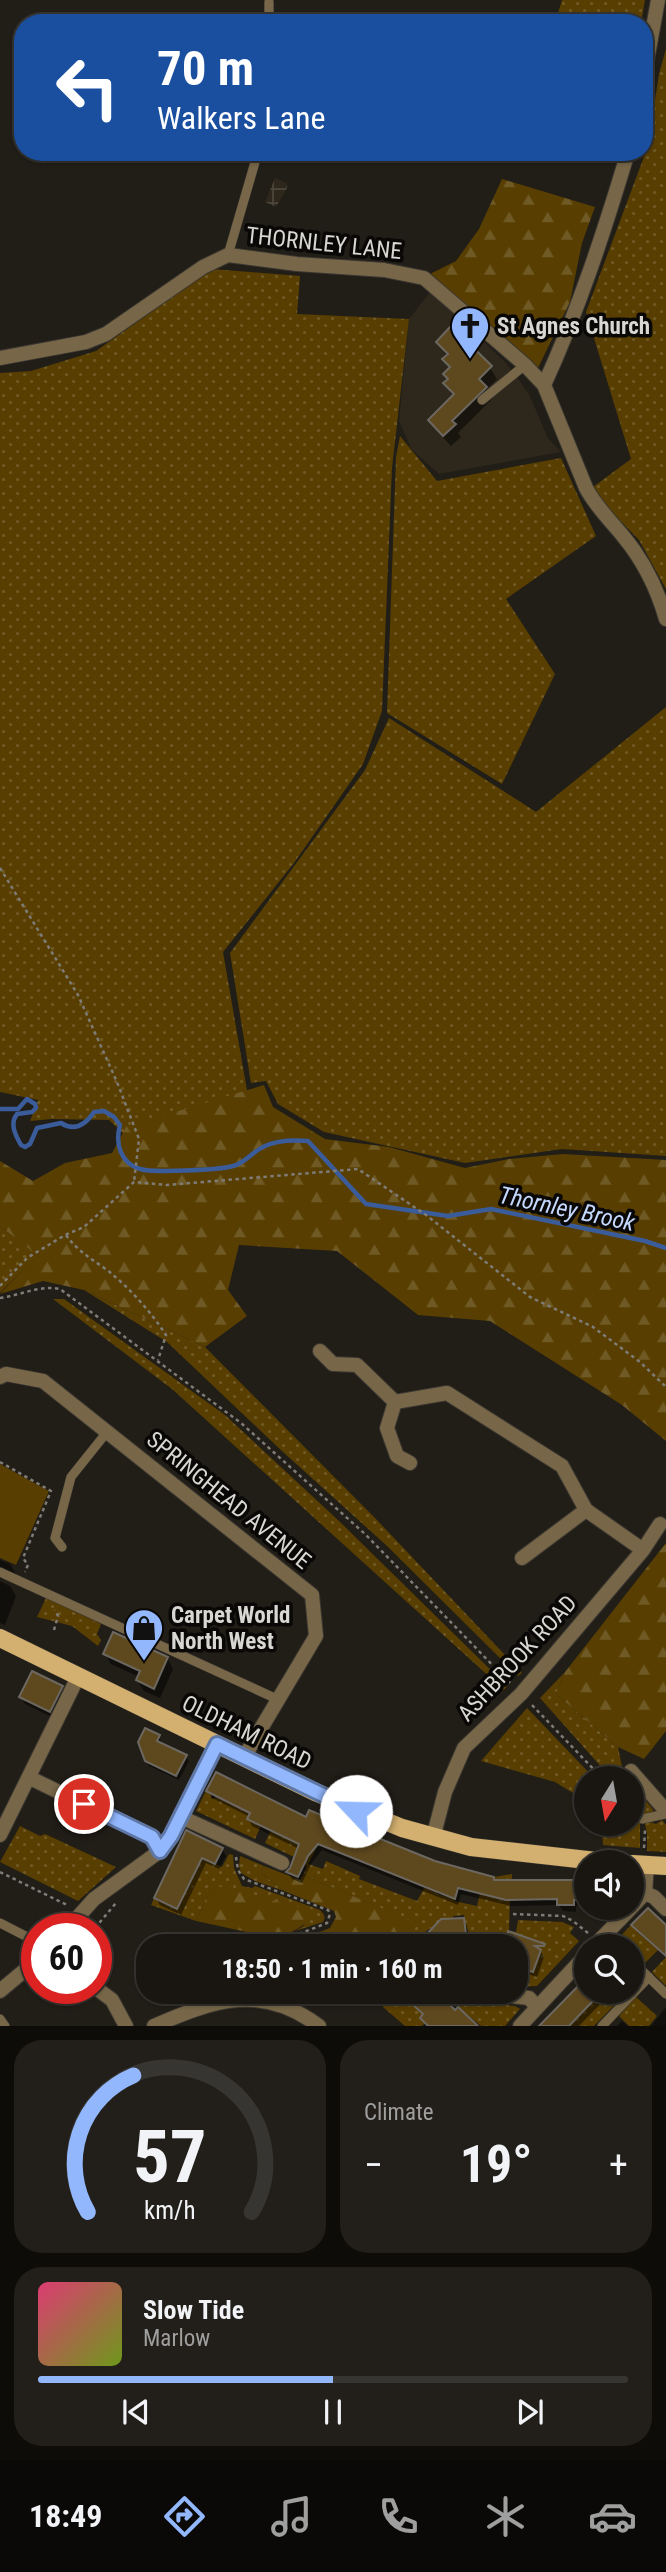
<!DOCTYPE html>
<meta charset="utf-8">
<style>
body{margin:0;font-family:"Roboto Condensed",sans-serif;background:#221f1a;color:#f1f3f6;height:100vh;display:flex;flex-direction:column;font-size:26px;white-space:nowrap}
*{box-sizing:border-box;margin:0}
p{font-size:23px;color:#9f9f9f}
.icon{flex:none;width:38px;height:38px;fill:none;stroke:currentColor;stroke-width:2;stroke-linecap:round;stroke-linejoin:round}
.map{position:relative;height:2026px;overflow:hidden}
.drawer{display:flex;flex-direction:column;gap:14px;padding:14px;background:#0e0c09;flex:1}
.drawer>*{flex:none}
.top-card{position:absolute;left:14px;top:14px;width:639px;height:147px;border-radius:28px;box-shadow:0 2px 5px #0004,0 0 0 2px #373531;background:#1a4fa0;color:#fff;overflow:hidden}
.needle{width:46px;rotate:191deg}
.controls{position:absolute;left:574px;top:1766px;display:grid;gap:14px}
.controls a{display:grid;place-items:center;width:70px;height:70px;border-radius:50%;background:#191611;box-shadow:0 2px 5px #0004,0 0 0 2px #373531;font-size:35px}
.speed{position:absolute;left:21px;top:1913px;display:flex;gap:14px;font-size:35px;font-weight:700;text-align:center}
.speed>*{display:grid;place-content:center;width:91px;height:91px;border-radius:50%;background:#191611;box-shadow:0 2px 5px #0004,0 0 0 2px #373531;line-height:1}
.speed .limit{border:10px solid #d22;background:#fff;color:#111}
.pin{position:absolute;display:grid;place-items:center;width:60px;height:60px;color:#fff;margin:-30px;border:4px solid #fff;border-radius:50%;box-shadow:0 2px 7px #0007}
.me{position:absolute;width:77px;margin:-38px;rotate:294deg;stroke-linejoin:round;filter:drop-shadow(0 0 5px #0008)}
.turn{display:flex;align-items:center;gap:24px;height:147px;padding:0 28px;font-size:32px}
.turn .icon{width:91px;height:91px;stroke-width:2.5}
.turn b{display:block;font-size:49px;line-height:60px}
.big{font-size:52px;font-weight:700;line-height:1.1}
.drawer .card{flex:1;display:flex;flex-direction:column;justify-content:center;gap:10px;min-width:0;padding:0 24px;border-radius:28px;background:#221f1a}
.drawer .dial{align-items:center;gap:0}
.dial svg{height:182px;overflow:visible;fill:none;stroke:#373531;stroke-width:7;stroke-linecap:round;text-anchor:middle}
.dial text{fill:#f1f3f6;stroke:none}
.song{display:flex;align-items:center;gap:21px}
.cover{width:84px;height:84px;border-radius:10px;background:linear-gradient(135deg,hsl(340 70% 55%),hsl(80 70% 35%))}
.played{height:7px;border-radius:4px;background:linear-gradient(90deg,#92b7fd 50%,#373531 50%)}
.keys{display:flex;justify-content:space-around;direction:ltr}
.heat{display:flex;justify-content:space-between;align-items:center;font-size:38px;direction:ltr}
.drawer .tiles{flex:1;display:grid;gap:14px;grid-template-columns:1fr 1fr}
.card:last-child{grid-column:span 2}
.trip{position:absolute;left:136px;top:1934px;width:392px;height:70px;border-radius:28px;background:#191611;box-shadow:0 2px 5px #0004,0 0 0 2px #373531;font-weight:700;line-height:70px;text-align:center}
.tab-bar{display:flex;height:112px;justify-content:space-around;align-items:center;background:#0a0907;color:#9f9f9f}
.tab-bar .icon{width:49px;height:49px}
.tab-bar .selected{color:#92b7fd}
.tab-bar b{font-size:32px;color:#f1f3f6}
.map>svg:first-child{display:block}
.built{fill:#2e271c}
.industrial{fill:url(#industrial-grid)}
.grass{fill:url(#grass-dots)}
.forest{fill:url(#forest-firs)}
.park{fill:#583e00}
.shadow{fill:#0007}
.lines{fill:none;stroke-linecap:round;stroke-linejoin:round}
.stream{stroke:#3b5c9b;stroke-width:4.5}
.building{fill:#5e481e;stroke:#6c6861;stroke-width:2}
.lane-casing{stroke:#3b3731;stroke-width:10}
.street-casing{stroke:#3b3731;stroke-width:16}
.primary-casing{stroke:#3b3731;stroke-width:19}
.path{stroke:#7f7c77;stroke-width:2.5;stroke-dasharray:3.5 3.5;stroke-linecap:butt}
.lane{stroke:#776748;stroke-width:9}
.street{stroke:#776748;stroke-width:14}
.primary{stroke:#d3b06f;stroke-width:18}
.route-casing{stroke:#5f77a4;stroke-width:18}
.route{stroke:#92b7fd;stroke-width:12}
.labels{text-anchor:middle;stroke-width:7;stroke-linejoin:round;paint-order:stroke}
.street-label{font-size:23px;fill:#d9d7d3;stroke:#090806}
.poi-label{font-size:23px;font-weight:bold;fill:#d9d7d3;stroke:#090806;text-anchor:start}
.water-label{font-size:24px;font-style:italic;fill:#c5d9fe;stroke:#090806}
</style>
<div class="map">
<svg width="666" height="2026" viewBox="0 0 666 2026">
<defs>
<pattern id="industrial-grid" width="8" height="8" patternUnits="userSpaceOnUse" patternTransform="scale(1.75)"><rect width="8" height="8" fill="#2e271c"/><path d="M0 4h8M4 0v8" fill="none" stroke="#4c463c"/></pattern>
<pattern id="grass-dots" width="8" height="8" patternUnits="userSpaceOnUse" patternTransform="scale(1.75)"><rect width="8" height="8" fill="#583e00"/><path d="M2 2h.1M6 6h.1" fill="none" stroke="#6f5924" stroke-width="1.8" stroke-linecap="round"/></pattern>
<pattern id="forest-firs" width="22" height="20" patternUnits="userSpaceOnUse" patternTransform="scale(1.75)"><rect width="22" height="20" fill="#583e00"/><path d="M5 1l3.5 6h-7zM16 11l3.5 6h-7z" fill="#6f5924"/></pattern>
</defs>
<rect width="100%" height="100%" fill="#211d17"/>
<!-- built -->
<path class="built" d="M431,291l76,73 22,30 19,44 13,14 -122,22 -27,-24 -13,-29 10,-102z"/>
<!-- industrial -->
<path class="industrial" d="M275,178l11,5 1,5 -11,19 -11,-5z"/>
<!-- grass -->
<path class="grass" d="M562,0h83l-4,23h-86z
M666,49v540l-27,-49 -37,-38 -9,-15 38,-28 -45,-147 62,-166 11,-72z
M212,269l88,7 -3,38 112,5 -17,149 -10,243 -19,53 -69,99 -71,89 30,173 -110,27 -34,-32 -57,-1 -22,2 8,-21 -38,-8v-719l31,-2 65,-20z
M400,436l37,45 124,-23 35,78 -90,63 49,75 -53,110 -115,-71 9,-256z
M666,707v449l-104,-7 -97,14 -141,-31 -46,-28 -12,-23 -15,2 -21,-130 135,-183 24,-52 147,94z
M0,1226l38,29 -38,38z
M84,1290l121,57 170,171 147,155 -4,3 -132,-131 -103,-93 -116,-110z
M53,1299h11l161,116 114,106 168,165 -3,4 -332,-301z
M46,1598l55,26 -4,10 4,6 -3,6 -26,-20 -35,-9z
M565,1672l-9,22 62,53 5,25 5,6h-17l-71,-80z
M527,1708l67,70h-8v23l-31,-19 -74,-21z
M632,1783l22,28 -10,4 -12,-14z
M206,1791l6,3 -1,4 3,1 2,-3 34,17 -3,6 4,3 4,-7 9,4 -9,20 -59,-28z
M632,1815l8,8v25l-37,-3 -2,-21h31z
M644,1820l12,4 6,-4 4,5v27l-19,-1v-18z
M274,1824l16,8 -3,6c9,5 19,6 29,11l-8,15 15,5 3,-8 34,15 -1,3 58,22 8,-14 12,4v3l18,5 -1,2 23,5 3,-13 12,2 2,-18 18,-3v6h-11v19h9l-1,32 7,1 2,-12 44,2 12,5 -4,6 9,8 -42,45 -21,1v-21l18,5 7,-21 -6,-3 2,-5 -30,-5 -3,7 -5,-2 -2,4c-24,-9 -29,-5 -33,-31l-11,1v3l-24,10 -7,6 6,6 -6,5h-19l8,-25 -108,-46 4,-9 -12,-5 1,-3 -31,-15z
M20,1826l20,10 5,-2 71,33 -38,34 -78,-39z
M193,1853l29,14 7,-13 4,1 1,13 8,18 10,2 3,-2 65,24c4,4 6,7 3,12l-28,9 10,-6 -92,-39 -17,35 -45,-16 3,-7 23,11z
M240,1856l24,10 -3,7 23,18 -29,-10 -14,-8 -2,-7z
M631,1925l28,24 -15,15 -12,-11v-7h-8l-7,-6z
M666,1957v29l-14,-14z
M388,1992l7,5 5,-5 23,22 2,9 -3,3h-17l-22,-19z
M603,1992h24l-33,34h-25z
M636,1997l21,19 -8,10h-20l-10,-10z
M464,2001l51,5 5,3 -15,17h-24l-23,-19z"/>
<!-- forest -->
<path class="forest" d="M502,179l93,28 -13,36 -12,59 -32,66 -108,-94 26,-13 23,-32z
M264,1085l9,22 52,32 64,8 76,21 44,-9 54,-5 103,6v281l-44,-36 -132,-84 -72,-6 -81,-64 -98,-6 -11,45 19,26 -42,31 -121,-57 -41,-9 -43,13 37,-39 -37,-29v-65l33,20 32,-18 47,-10 14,-26z
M666,1543v188l-22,28 -26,-12 -62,-53 9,-22z
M264,1866l36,14 3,-5 109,46 -6,16 -34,-2 -10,11h-56l-15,-3 39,-15 6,-11 -2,-6 -50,-20 -23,-18z
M213,1885l93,24 4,4 1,6c-7,8 -23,12 -27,21l-88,-19z"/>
<!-- park -->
<path class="park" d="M0,1464l49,27 -33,74 -16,-7z"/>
<!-- shadow -->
<path class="shadow" d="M438,342l52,26 7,11 -10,10 5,10 -34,34 3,4 -10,9 -14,-15 -6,-11 23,-23 -9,-13 4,-4 -4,-5 5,-6 -5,-10 2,-3z
M0,1560l10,4 6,10 -11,1 -5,4z
M0,1581l10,5 6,10 -11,29 -5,-2z
M105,1654l62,4 6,11 -13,29 -16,-7 -7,-11 2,-3 -28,-13z
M61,1688l4,6 -11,24 -29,-14 -4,-7z
M158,1736l3,5 -1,3 26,13 3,4 -10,19 -30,-14 -3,-6z
M208,1791l99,28 127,44 59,15 2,4h91v24h-10v6l-13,-1 -4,-6 -48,1 -50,-12 -3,11 -136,-55 -11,14 -9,19 -10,-4 -4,-7 11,-23 -47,-23 -3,-7 1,-2 -38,-19z
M187,1833l35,16 4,7 -7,13 -13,-6 -25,52 -21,-10 -4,-7z
M609,1908h13l-6,6z
M463,1920l4,6 1,11 24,9h-77l27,-25z
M634,1925l32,3v29l-29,-25z
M536,1943l8,14 -7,20 -21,-7v-24h-9z
M586,1980v12h26l-33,34h-37z
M406,1992h23l9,9 37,25h-50l-3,-8 2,-2 -17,-16 -4,-6z
M666,2007v19h-15z
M622,2021l6,5h-11z"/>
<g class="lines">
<!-- stream -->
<path class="stream" d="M0,1109h18l9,-10 8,5 1,4 -4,4 -15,2c-8,10 -1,22 4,31l4,2 5,-3 7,-16 24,-5c14,9 25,1 33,-11l10,-1 10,6 6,8c-5,18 0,38 20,44 12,4 79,1 93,-3 12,-3 20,-15 32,-20 13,-6 30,-6 43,-5l58,63 82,12 43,-7 154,32 21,7"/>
</g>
<!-- building -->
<path class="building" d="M451,326l41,40 -13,13 8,8 -35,34 4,3 -13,12 -15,-16 26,-26 -11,-11 5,-4 -5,-5 7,-7 -8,-8 6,-5 -12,-12z
M113,1632l55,25 -14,32 -18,-9 4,-9 -37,-17z
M32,1671l31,15 -13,26 -31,-15z
M145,1728l15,7 -3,6 30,14 -11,21 -31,-15 -7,-19z
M216,1772l90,45 3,-7 126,51 59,16v3h92v20h-12v5h-17v-6l-51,1 -48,-12 -3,11 -137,-55 -10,12 -10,21 -12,-5 4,-4 9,-24 -52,-25 3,-6 -44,-22z
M186,1830l37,18 -8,16 -13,-6 -25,51 -23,-11z
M648,1908l18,17v31l-35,-31z
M464,1918l2,16 28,12h-61l-9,-9 17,-18z
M508,1931l37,13 -1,2h-9l6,4 -8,22 -17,-6v-20h-11z
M586,1978v14h17l-14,13 -20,21h-30z
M399,1992h32l7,6 3,-2 14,14 3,-3 20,19h-50l-8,-8 3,-4z"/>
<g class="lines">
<!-- lane casing -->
<g class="lane-casing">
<path id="lane" d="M269,2v21
M228,255l30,-103
M482,400l43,-35
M62,1547l-7,-9 16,-61 36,-45
M0,1572l277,127
M642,1819l24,-5
M0,1923l37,19
M605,1935l11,11
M632,1961l34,33
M0,2019l5,7
M602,2026l47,-49"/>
</g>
<!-- street casing -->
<g class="street-casing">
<path id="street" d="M644,77l14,-77
M0,358l86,-16 20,-8 97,-67 25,-12 69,9 87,6 40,8 101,87 19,20 42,103c10,19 24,32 37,48 21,25 34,52 43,83
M544,385c35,-76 60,-153 84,-233
M320,1351l13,13 24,1 38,37
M0,1377l6,-3 37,7 269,214 4,41 -72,121
M395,1402l52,-9 115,73 24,44 57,40
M395,1402l-8,26 10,28 13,7
M522,1558l64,-48
M631,1771l35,40
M30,1778l122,59 8,14
M181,1817l101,46
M0,1835l78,-158
M433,1838l12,-46 19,-44 57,-54 122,-144 17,-26
M645,1893l9,4 12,12
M632,1907l13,-14 2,-28
M68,1928l26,-29 66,-48 11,-15 46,-92
M594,1946l37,-38
M96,1988l16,12 14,26
M0,1991l37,-31
M472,1992l57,6 8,9
M154,2026c60,-26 107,-43 165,0
M520,2026l66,-71"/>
</g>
<!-- primary casing -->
<g class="primary-casing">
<path id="primary" d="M0,1638l315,154 87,36 69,19 134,15
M632,1864l34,2"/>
</g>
<!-- path -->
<path class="path" d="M0,868l78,127 39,87 22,57 -5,43
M66,1235c11,16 26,24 41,35 22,17 44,42 59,65l-8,25
M0,1286l27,-28 38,-23 19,-8 50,-45 33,3 191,-16 68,46 104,82 63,30 47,35 26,25
M0,1298c21,-3 40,-13 60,-9l181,134 124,111 145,149
M0,1462l51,29 -28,67 5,7 -3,7
M54,1630l4,-14 -3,-6
M532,1705l70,73
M644,1848l1,-18
M236,1857l2,13 6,9 84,31 2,4 -3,9 -33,13 -7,10
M0,1872l69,34
M513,1914l50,2 10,5 15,12
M95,1928l21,-25"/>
<!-- lane -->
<use href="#lane" class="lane"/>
<!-- street -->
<use href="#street" class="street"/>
<!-- primary -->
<use href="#primary" class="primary"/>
</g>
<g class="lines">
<!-- route casing -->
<g class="route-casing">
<path id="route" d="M84,1804l68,33 8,14 11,-15 46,-92 139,67"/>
</g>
<!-- route -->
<use href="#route" class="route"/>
</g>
<!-- icons -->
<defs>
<g id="church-pin" transform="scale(2.0125)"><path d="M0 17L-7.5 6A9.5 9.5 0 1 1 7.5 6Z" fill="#92b7fd" stroke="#090806"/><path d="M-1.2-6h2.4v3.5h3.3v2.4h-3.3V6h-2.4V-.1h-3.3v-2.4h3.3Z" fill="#111"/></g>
<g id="shop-pin" transform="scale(2.0125)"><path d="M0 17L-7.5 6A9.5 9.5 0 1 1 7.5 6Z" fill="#92b7fd" stroke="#090806"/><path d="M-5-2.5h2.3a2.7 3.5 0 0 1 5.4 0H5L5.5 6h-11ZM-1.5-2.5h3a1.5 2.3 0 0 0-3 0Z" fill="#111"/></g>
</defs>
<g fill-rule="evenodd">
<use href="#church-pin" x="470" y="326"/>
<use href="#shop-pin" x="144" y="1628"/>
</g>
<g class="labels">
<!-- street labels -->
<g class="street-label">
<text transform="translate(324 243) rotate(6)" y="8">THORNLEY LANE</text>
<text transform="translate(229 1500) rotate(39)" y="8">SPRINGHEAD AVENUE</text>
<text transform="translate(517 1658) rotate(-47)" y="8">ASHBROOK ROAD</text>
<text transform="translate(247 1732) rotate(26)" y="8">OLDHAM ROAD</text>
</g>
<!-- poi labels -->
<g class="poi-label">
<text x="497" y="334">St Agnes Church</text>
<text x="171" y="1623">Carpet World<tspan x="171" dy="26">North West</tspan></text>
</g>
<!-- water labels -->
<g class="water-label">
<text transform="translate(567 1209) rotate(12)" y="8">Thornley Brook</text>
</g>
</g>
</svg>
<div class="controls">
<a><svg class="needle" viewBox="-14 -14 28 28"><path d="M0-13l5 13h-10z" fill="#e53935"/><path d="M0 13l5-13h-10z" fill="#9f9f9f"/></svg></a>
<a><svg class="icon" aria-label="sound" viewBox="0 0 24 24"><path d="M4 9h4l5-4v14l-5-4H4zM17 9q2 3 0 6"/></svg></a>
<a><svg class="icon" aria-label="search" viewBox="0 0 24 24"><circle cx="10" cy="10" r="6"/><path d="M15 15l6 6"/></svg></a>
</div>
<div class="speed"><div class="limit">60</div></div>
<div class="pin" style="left:84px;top:1804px;background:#d93025"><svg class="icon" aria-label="arrive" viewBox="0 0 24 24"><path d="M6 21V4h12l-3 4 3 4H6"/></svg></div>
<svg class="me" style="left:356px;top:1811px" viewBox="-20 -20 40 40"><circle r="19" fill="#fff"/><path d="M0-13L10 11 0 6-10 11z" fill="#92b7fd"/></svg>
<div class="trip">18:50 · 1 min · 160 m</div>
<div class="top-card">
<div class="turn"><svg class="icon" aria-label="left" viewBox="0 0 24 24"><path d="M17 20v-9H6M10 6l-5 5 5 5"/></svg><div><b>70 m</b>Walkers Lane</div></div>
</div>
</div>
<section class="drawer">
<div class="tiles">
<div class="card dial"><svg viewBox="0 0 100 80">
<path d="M14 69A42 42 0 1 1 86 69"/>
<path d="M14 69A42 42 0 0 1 34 9" stroke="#92b7fd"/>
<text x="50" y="56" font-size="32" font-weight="700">57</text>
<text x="50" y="72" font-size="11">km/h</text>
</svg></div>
<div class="card"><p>Climate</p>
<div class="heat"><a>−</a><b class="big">19°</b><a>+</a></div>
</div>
<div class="card">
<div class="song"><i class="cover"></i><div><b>Slow Tide</b><p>Marlow</p></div></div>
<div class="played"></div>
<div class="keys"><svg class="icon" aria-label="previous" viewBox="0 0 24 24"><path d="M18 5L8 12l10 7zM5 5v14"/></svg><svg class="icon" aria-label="pause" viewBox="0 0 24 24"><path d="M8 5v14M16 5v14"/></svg><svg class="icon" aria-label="next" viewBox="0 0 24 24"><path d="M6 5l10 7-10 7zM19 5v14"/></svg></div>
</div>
</div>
</section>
<nav class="tab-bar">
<b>18:49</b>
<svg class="icon selected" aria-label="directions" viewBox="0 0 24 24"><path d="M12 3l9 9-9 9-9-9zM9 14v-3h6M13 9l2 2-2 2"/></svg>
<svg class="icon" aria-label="music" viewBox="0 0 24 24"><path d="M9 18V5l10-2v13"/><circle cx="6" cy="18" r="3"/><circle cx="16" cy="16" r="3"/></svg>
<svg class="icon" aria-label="phone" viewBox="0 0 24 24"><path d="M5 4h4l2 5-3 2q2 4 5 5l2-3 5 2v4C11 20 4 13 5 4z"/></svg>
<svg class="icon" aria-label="climate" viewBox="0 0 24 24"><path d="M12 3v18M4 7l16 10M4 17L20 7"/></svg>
<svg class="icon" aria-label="car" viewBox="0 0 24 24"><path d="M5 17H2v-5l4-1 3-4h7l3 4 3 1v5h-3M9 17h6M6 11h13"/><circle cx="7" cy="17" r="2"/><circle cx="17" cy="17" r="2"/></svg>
</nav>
